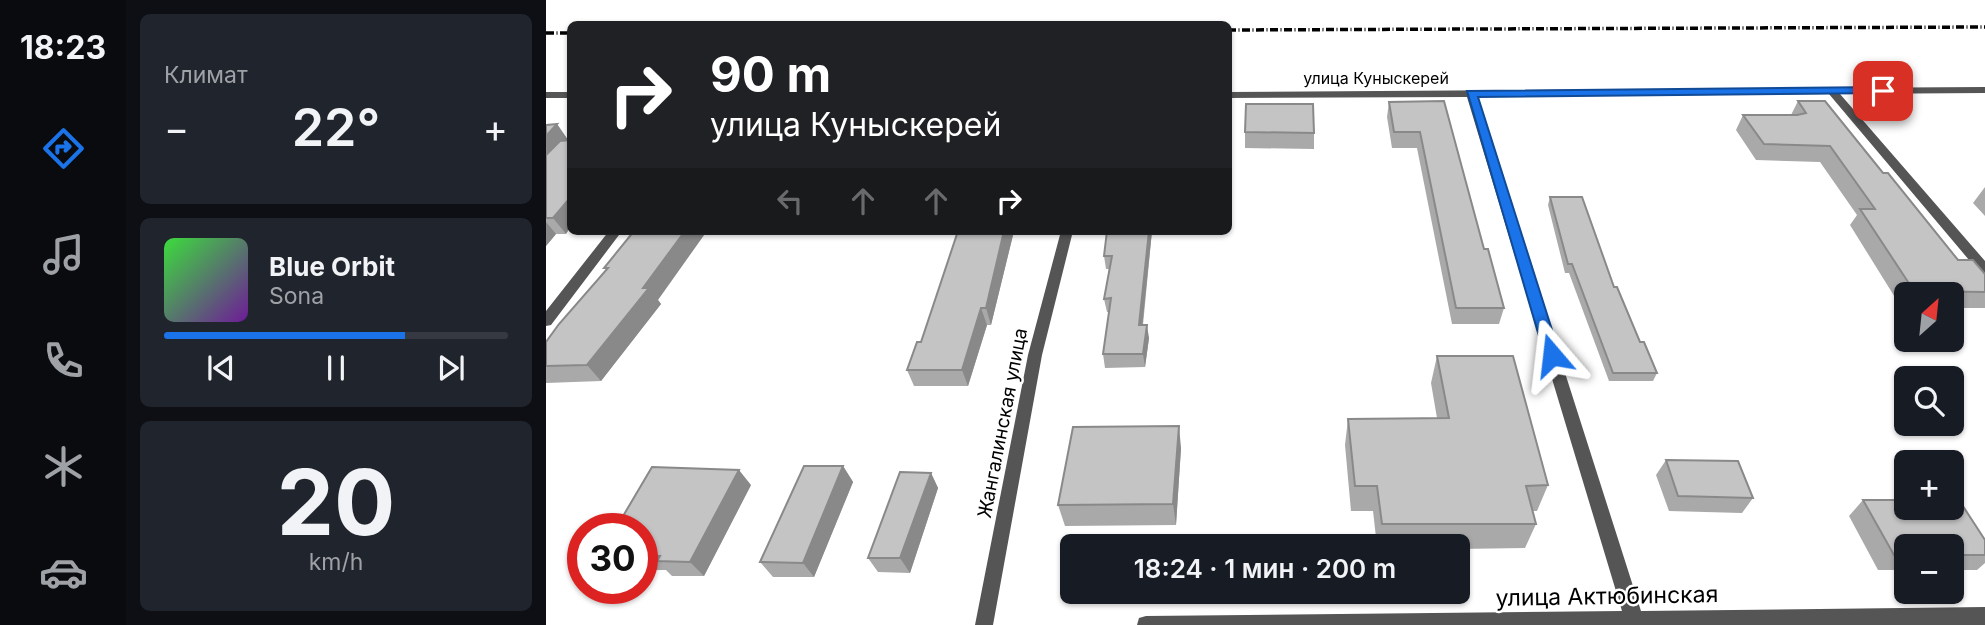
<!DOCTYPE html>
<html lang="ru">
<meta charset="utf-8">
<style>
body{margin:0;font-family:Inter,sans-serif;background:#20242c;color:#f1f3f6;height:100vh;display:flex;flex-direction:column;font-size:26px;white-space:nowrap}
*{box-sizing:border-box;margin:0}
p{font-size:23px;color:#9ea1a6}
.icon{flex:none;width:38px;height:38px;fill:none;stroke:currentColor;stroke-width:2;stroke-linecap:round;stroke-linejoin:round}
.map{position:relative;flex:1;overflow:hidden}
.sheet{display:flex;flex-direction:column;gap:14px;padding:14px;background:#0d0f14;width:420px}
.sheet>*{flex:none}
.hud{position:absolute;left:21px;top:21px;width:665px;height:214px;border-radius:10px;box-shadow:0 2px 5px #0004;background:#202124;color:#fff;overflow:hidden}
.needle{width:46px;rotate:27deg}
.buttons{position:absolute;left:1348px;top:282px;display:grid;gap:14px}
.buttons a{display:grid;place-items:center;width:70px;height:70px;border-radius:10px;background:#171b24;box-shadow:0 2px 5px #0004;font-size:35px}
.speed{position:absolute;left:21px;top:513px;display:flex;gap:14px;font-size:35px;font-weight:700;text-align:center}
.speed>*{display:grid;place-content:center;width:91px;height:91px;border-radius:50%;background:#171b24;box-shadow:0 2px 5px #0004;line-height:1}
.speed .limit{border:10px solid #d22;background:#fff;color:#111}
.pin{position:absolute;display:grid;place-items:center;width:60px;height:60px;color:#fff;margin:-30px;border-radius:14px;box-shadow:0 4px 10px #0006}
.me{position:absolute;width:77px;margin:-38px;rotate:343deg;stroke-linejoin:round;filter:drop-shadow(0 0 5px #0008)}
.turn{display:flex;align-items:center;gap:24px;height:147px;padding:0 28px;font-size:32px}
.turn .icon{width:91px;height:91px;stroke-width:2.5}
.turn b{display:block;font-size:49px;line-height:60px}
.lanes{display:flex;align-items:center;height:66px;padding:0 28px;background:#0003;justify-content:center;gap:35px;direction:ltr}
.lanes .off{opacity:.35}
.big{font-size:52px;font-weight:600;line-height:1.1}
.sheet .tile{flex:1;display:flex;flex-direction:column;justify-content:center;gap:10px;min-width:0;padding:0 24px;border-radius:10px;background:#20242c}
.sheet .dial{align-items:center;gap:0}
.dial b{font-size:91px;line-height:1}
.song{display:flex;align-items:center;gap:21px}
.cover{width:84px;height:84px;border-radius:10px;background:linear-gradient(135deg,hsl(120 70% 55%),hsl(280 70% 35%))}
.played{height:7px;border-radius:4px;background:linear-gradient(90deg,#1a73e8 70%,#363941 70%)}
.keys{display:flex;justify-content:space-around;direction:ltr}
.heat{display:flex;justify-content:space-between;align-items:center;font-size:38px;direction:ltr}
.trip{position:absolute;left:514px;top:534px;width:410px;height:70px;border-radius:10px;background:#171b24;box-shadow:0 2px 5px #0004;font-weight:600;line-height:70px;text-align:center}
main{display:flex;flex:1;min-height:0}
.dock{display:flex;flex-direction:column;width:126px;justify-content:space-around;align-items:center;background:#090b0e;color:#9ea1a6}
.dock .icon{width:49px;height:49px}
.dock .active{color:#1a73e8}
.dock b{font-size:32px;color:#f1f3f6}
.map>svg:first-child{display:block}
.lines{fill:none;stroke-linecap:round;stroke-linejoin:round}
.minor{fill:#555;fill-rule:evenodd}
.rail{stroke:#000;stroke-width:3.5;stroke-dasharray:8 2.5 1 2.5;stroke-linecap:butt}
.wall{fill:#a9a9a9}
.shaded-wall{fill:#898989}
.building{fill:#c4c4c4;stroke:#898989;stroke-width:2}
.route{fill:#1a73e8;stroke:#114b97;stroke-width:2}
.labels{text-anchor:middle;stroke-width:5;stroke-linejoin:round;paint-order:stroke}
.far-street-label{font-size:16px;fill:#000;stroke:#fff}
.street-label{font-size:19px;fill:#000;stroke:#fff}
.near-street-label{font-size:23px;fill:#000;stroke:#fff}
</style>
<main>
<nav class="dock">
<b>18:23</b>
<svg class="icon active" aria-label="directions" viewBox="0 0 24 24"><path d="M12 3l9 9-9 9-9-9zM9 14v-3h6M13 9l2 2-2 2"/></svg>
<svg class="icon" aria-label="music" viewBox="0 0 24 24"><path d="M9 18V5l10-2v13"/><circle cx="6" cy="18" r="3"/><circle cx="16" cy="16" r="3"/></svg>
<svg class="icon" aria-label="phone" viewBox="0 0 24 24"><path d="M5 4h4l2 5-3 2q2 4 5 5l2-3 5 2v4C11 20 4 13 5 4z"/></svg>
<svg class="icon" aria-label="climate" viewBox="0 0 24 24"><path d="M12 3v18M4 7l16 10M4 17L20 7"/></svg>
<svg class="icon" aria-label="car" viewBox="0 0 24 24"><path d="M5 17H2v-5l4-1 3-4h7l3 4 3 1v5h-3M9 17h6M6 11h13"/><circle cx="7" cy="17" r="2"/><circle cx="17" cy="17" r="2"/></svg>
</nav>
<section class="sheet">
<div class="tile"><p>Климат</p>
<div class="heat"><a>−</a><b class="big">22°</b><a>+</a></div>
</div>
<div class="tile">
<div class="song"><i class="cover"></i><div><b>Blue Orbit</b><p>Sona</p></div></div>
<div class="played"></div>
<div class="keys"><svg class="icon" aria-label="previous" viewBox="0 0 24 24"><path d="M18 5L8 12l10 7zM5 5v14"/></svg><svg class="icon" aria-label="pause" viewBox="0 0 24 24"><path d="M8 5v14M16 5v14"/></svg><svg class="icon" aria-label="next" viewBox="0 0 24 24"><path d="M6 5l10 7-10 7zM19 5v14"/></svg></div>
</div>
<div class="tile dial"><b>20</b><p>km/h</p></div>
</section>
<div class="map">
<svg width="1439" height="625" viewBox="0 0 1439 625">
<rect width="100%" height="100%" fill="#fff"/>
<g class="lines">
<!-- minor -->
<path class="minor" d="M1439,87v6l-145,1 145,167v14l-5,-2 -151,-179 -352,3 164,514 344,-4v18h-848l2,-7 7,-2 476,-5 -155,-514 -239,1v-6z
M0,92h24v6h-24z
M63,231h13l-71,94 -5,1v-15z
M515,231h12l-31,124 -49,270h-18l53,-270z"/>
<!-- rail -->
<path class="rail" d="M682,30l757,-3
M0,33h24"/>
</g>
<!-- wall -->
<path class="wall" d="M898,101l40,148 20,59 -5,16h-47l-35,-176h-25l-5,-31 2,-15z
M1252,101l85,72 75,87 27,14v34h-34v-14h-45v13h-5l-51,-82 7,-10 -37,-53 -64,-2 -20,-30 7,-15h48z
M11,124l11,16 -2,94h-10l-10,12v-121z
M699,132l69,1v16l-69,-1z
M1439,187v29l-12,-13z
M1004,197l64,90 26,55 17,31 -4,8h-44l-40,-108h-4l-17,-68z
M88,231l24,69 3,4 -60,77 -55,2v-41l60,-72 -2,-2z
M412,231h56l-23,94h-4l-19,61h-54l-7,-16 14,-28z
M561,231h45l-9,94 6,13 -4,29 -40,1 -2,-14 6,-42h-2l-3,-13 5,-30h-3l-2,-13z
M891,356l111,129 -11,26h-4l3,13 -11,24 -67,1v-3h-81l-4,-35h-22l-6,-66 3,-26 89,-1 -6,-35z
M635,448l-5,77 -111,1 -7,-21z
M1120,460l87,38 -11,15 -73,-2 -13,-36z
M297,466l10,16 -39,95h-41l-13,-15z
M385,473l7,15 -28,85 -32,-1 -10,-14z
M205,485l-47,91h-32l-6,-6h-24v-42z
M1317,500l122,40v23l-8,7h-26v-24h-45v24h-28l-29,-54z"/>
<!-- shaded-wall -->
<path class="shaded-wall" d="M11,124l11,16 -22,24v-28z
M24,198v30l-4,6 -13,-16z
M0,222l10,12 -10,12z
M139,231h22l-49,69 3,4 -60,77 -14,-16z
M458,231h10l-23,94 -5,-17z
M603,231h3l-11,107 -2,-13z
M435,308l6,17 -19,61 -6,-16z
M601,325l2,13 -4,29 -2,-13z
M633,426l2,22 -5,77 -3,-21z
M297,466l10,16 -39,95 -11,-14z
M193,470l12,15 -47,91 -14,-14z
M385,473l7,15 -28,85 -10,-15z"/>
<!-- building -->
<path class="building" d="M898,101l40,148h4l16,59h-48l-36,-176h-26l-5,-30z
M1252,101h27l58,72h5l70,87h15l12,14v18l-71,-1 -54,-82h15l-45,-63 -66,-2 -21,-29h54l9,-2z
M700,104h67l1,29 -69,-1z
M11,124l-11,12v-11z
M24,140v58l-17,20h-7v-63l14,-14z
M1004,197h32l32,90h3l23,55h4l13,31h-44l-41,-109h-4z
M88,231h51l-42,57h6l-62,77 -41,1v-24l13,-18 49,-56h-4z
M412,231h46l-18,77h-5l-19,62h-55l10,-28h4z
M561,231h42l-10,94h8l-4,29h-40l8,-56 -7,1 8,-43h-8z
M891,356h76l35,129 -22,1 10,38h-154l-5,-38h-22l-7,-67 101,-1z
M633,426l-6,78 -115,1 15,-78z
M1120,460l72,1 15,37 -75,-2z
M258,466h39l-40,97 -43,-1z
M106,467l87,3 -49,92 -33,-1 3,-5h-18v-28h-26z
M354,472l31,1 -31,85h-32z
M1317,500h43v8h45v-8h8l26,40v15h-34v-9h-45v9h-12z"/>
<!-- route -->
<path class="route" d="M1337,87l4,1v5l-409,4 82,258 -3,5h-11l-79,-269z"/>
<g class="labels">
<!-- far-street labels -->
<g class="far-street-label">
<text x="830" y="84">улица Куныскерей</text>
</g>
<!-- street labels -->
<g class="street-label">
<text transform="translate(456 423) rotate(-79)" y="7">Жангалинская улица</text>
</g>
<!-- near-street labels -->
<g class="near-street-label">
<text transform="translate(1061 596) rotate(-1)" y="8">улица Актюбинская</text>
</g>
</g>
</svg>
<div class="buttons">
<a><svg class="needle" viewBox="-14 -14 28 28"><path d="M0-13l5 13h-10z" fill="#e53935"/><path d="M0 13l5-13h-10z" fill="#9ea1a6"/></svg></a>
<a><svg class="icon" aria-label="search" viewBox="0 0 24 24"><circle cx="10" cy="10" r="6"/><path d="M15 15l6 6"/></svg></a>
<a>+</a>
<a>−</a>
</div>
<div class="speed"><div class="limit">30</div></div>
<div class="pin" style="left:1337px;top:91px;background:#d93025"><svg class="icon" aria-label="arrive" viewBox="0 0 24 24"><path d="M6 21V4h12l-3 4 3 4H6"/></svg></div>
<svg class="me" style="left:1006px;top:355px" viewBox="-20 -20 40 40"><path d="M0-17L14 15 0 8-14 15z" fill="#1a73e8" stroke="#fff" stroke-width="4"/></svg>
<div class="trip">18:24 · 1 мин · 200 m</div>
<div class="hud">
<div class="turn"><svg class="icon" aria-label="right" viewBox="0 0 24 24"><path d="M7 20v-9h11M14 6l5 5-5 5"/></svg><div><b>90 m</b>улица Куныскерей</div></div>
<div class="lanes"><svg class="icon off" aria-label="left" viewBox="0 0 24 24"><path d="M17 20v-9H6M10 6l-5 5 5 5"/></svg><svg class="icon off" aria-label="ahead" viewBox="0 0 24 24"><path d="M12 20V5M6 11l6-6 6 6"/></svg><svg class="icon off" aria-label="ahead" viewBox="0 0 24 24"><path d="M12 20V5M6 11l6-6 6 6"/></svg><svg class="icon" aria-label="right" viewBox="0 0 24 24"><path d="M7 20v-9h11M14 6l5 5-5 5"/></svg></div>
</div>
</div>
</main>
